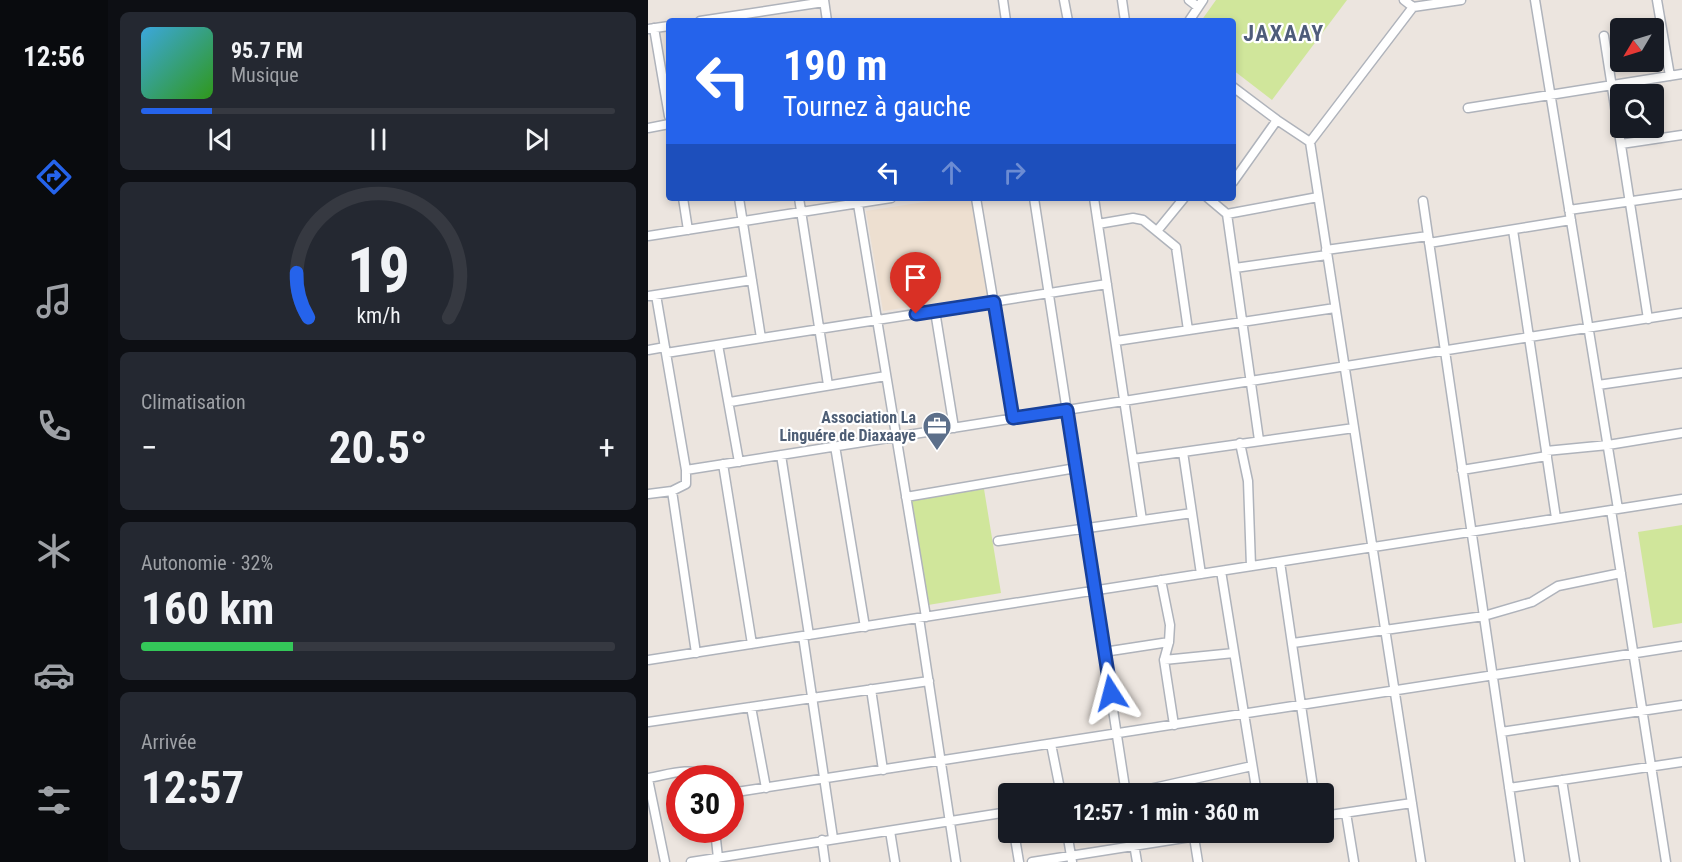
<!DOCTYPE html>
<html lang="fr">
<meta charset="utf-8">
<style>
body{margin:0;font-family:"Roboto Condensed",sans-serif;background:#242831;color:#f1f3f6;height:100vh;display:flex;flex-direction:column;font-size:22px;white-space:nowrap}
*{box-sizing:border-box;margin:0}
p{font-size:20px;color:#9ea1a6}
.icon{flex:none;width:33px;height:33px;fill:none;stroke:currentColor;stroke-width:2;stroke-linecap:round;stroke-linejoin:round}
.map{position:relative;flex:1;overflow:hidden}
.details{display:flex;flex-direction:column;gap:12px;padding:12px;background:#0d0f14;width:540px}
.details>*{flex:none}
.top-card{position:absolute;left:18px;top:18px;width:570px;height:183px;border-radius:6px;box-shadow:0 3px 9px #0003;background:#2563eb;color:#fff;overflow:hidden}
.needle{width:39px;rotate:232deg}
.controls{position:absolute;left:962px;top:18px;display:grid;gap:12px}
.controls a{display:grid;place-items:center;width:54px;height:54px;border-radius:6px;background:#171b24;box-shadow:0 3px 9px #0003;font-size:30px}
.speed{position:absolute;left:18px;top:765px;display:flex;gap:12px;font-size:30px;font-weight:700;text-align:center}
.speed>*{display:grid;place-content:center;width:78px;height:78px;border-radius:50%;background:#171b24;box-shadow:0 3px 9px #0003;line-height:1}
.speed .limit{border:9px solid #d22;background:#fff;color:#111}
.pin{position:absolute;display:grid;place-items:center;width:51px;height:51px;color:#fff;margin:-62px -26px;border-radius:50% 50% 50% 0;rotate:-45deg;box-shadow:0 0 6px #0007}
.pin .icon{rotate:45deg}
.me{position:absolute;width:66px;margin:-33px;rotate:351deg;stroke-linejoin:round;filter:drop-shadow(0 0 4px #0008)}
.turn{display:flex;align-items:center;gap:21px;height:126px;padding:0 18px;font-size:27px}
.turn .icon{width:78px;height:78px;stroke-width:2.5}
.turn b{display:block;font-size:42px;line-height:51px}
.lanes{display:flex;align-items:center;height:57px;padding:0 18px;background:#0003;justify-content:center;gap:30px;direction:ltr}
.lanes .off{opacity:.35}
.big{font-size:45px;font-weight:700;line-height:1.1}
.details .widget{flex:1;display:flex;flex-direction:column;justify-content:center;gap:9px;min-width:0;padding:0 21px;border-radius:9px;background:#242831}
.details .dial{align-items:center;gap:0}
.dial svg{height:156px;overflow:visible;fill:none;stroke:#363941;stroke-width:7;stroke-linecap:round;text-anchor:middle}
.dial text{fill:#f1f3f6;stroke:none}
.song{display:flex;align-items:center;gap:18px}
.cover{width:72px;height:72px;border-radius:9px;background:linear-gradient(135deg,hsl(200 70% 55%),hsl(110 70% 35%))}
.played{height:6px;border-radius:3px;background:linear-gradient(90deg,#2563eb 15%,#363941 15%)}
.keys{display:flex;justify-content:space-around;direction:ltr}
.heat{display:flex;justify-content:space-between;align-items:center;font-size:33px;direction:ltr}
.charge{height:9px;border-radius:4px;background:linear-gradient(90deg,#34c759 32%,#363941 0)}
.trip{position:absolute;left:350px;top:783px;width:336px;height:60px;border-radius:6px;background:#171b24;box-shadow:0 3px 9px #0003;font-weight:700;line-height:60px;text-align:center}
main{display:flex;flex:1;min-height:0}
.dock{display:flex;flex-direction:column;width:108px;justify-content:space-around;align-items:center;background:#090b0e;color:#9ea1a6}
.dock .icon{width:42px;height:42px}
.dock .selected{color:#2563eb}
.dock b{font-size:27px;color:#f1f3f6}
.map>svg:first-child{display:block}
.education{fill:#eddfd0}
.pitch{fill:#d0e69b}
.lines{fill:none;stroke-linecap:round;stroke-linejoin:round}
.street-casing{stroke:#afb3bb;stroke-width:11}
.street{stroke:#fff;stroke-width:8}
.route-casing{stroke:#184099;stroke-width:15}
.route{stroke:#2563eb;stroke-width:10}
.labels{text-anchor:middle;stroke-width:4.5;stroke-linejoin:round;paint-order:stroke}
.service-label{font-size:16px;font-weight:bold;fill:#4e5e75;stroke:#fff;text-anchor:end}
.district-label{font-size:22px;font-weight:bold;letter-spacing:1.5px;fill:#4e5c7a;stroke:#fff}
</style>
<main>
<nav class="dock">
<b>12:56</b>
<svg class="icon selected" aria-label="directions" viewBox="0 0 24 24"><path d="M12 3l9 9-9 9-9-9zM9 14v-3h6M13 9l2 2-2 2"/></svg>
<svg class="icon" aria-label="music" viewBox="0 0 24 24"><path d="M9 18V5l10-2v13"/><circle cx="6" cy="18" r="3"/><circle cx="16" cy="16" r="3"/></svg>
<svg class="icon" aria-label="phone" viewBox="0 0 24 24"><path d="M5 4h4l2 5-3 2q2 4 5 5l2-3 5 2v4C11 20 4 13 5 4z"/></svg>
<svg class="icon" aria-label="climate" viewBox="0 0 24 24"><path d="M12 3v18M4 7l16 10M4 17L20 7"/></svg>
<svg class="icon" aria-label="car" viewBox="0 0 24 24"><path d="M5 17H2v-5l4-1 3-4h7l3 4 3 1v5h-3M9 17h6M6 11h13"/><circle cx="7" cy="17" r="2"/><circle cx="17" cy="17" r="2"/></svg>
<svg class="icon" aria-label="filters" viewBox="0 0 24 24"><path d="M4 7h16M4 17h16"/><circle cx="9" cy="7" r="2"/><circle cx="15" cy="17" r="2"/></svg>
</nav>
<section class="details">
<div class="widget">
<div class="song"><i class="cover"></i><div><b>95.7 FM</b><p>Musique</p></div></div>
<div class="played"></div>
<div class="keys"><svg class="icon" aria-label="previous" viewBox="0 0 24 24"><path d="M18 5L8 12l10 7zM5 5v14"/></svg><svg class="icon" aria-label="pause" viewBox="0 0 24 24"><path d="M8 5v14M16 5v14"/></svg><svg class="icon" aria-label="next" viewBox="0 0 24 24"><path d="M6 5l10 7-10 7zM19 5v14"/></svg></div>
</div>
<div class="widget dial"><svg viewBox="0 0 100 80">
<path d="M14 69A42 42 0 1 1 86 69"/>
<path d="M14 69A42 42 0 0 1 8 46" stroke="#2563eb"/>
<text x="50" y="56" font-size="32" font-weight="700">19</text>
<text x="50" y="72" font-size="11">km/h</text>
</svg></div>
<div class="widget"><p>Climatisation</p>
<div class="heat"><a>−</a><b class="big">20.5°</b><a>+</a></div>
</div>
<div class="widget"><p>Autonomie · 32%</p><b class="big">160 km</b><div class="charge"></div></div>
<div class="widget"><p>Arrivée</p><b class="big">12:57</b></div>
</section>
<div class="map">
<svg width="1034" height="862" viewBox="0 0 1034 862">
<rect width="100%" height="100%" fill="#ece5df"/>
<!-- education -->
<path class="education" d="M302,198h22l16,97 -105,16 -17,-100z"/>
<!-- pitch -->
<path class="pitch" d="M568,0h131l-75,100 -39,-30v-49h-32z
M336,489l17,104 -73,12 -17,-105z
M1034,525v98l-29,5 -15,-96z"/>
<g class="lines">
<!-- street casing -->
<g class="street-casing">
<path id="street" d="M176,0l3,21
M355,0l3,21
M416,0l4,21
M474,0l3,21
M541,0l9,7
M756,0l9,7 -103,135 111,720
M887,0l83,509
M1009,0l13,76
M765,7l48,-7
M52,21l124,-19
M541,21l14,-21
M6,28l15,88
M0,29l21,-3
M956,36l44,283
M585,87l44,33 33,22
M820,108l214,-34
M0,128l21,-4
M973,144l61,-9
M585,182l44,-62
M35,198l5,32
M91,198l22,140
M151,198l29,187
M209,198l69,419
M328,198l37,220
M386,198l92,596
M446,198l48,322
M560,198l19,16 32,226
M775,201l97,661
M921,210l113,-16
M579,214l91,-17
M450,224l35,-6 10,2 33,27 12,83
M865,230l43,288
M509,231l27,-33
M0,236l243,-38
M781,243l142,-23
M678,250l102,-14
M587,268l92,-13
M0,296l104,-16
M287,311l19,117
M468,341l219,-33
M70,345l21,117
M0,350l17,-3
M18,353l441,-69
M950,385l84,-12
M82,402l156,-26
M592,443l8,38 3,85
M187,446l30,181
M898,451l62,-6 74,-12
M535,452l18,122
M133,455l28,180
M485,459l221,-31
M75,464l29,180
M38,470l996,-157
M814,470l85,-14
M24,491l24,162
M0,494l24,-3 14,-7v-14l-30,-175
M258,497l170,-29
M963,510l55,352
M350,541l194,-28
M632,562l34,232
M573,571l36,223
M513,580l9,45 -1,17 -5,18 10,65
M271,618l37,244
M155,636l30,202
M645,643l191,-27 48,-14 26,-16 63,-13
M456,652l65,-10
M0,660l1034,-161
M516,660l70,-7
M223,689l12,81
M103,707l15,81
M0,722l281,-41
M853,732l181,-27
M403,744l10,50
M0,778c19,-3 41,-12 59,-2l1,2
M0,779l17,83
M914,780l13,82
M861,788l173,-26
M82,793l952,-147
M479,794l125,-28
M698,813l8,49
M675,816l89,-13
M67,830l3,28
M242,831l5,31
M366,832l5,30
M419,832l5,30
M484,832l5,30
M546,837l4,25
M174,840l3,22
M43,862l317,-50
M384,862l190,-30"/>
</g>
<!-- street -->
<use href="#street" class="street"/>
</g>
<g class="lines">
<!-- route casing -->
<g class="route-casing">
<path id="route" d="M268,314l78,-12 19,116 54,-8 44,283"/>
</g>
<!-- route -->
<use href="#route" class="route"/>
</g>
<!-- icons -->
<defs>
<g id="office-pin" transform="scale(1.5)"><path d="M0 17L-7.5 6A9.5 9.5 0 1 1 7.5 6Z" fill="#5c6f8a" stroke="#fff"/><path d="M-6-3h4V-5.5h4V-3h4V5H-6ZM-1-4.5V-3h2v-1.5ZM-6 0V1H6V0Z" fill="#fff"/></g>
</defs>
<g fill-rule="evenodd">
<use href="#office-pin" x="289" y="426"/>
</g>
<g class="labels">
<!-- service labels -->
<g class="service-label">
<text x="268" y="423">Association La<tspan x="268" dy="18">Linguére de Diaxaaye</tspan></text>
</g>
<!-- district labels -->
<g class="district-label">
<text x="636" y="41">JAXAAY</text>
</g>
</g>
</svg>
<div class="controls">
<a><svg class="needle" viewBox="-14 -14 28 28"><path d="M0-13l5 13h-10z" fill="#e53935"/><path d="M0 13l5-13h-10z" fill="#9ea1a6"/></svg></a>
<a><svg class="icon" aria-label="search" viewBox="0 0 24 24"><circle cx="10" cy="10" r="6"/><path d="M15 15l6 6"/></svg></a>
</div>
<div class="speed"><div class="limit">30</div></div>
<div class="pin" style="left:268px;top:314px;background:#d93025"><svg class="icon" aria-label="arrive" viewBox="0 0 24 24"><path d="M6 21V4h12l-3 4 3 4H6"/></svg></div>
<svg class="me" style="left:463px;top:693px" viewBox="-20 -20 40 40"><path d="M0-17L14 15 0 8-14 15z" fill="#2563eb" stroke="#fff" stroke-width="4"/></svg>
<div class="trip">12:57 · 1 min · 360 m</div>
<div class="top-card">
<div class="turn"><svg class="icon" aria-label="left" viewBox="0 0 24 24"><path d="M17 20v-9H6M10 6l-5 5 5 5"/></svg><div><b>190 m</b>Tournez à gauche</div></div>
<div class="lanes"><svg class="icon" aria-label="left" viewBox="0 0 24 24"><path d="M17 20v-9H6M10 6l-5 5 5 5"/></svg><svg class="icon off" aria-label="ahead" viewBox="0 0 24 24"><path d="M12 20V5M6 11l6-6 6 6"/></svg><svg class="icon off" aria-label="right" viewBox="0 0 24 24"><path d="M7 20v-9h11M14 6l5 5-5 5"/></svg></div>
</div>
</div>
</main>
